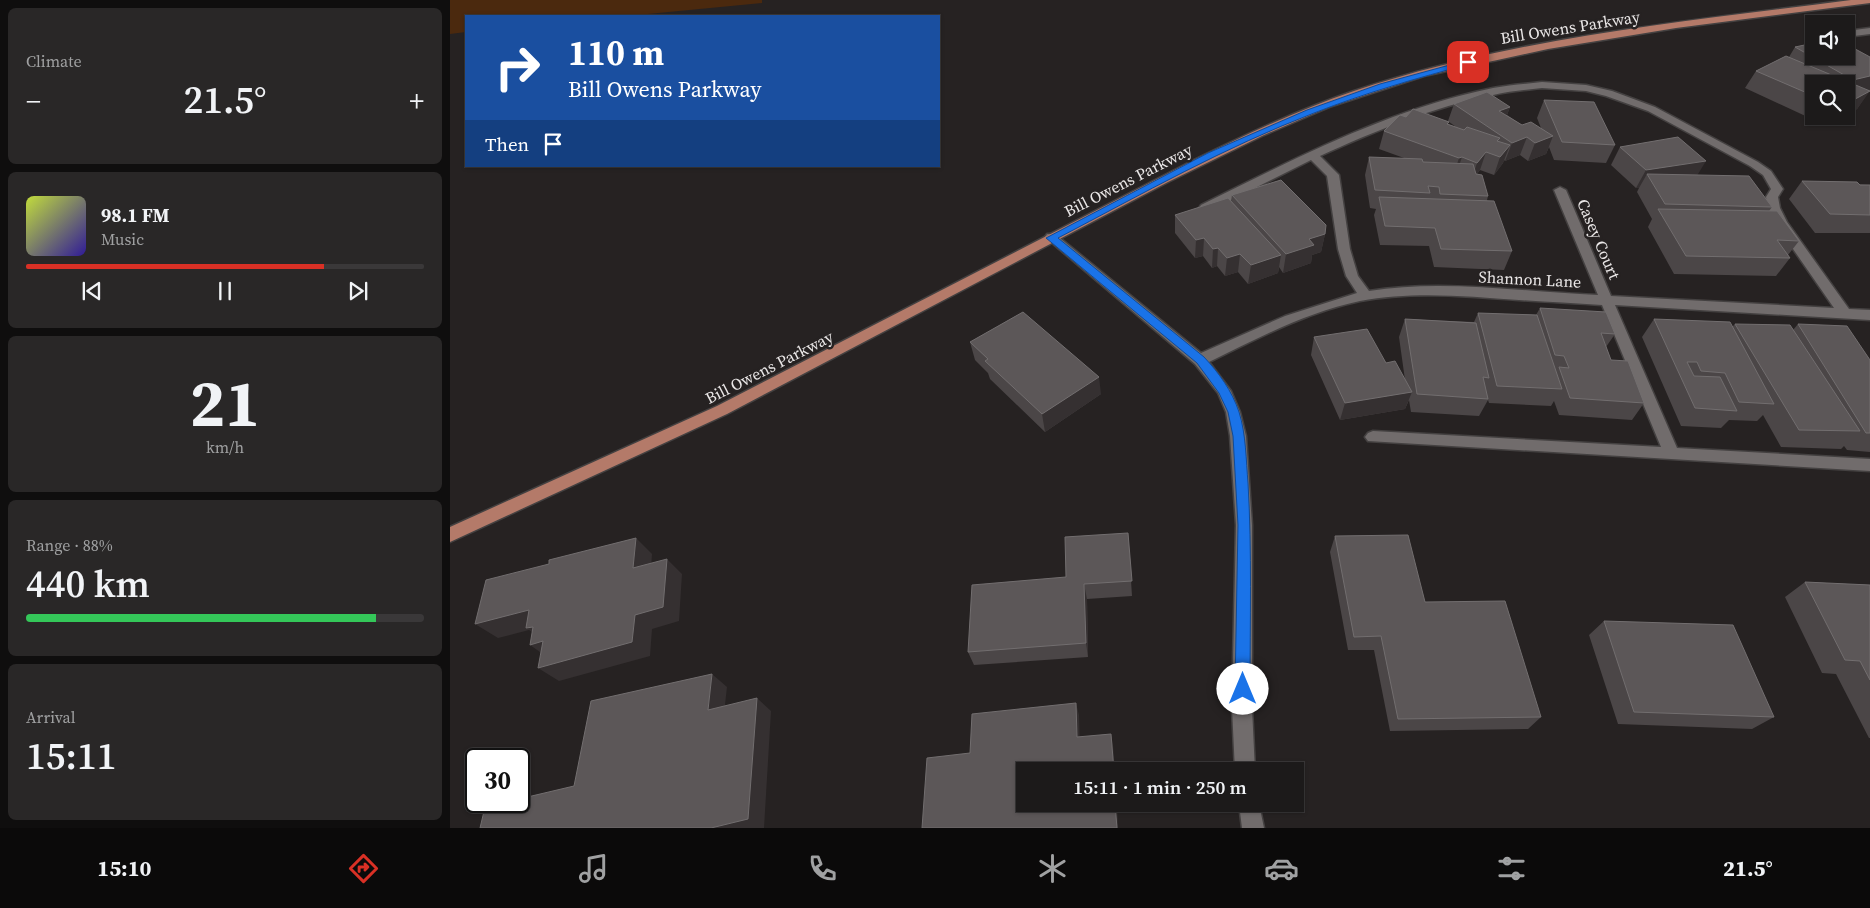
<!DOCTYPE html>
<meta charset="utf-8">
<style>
body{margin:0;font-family:"Source Serif 4",serif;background:#292727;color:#f1f3f6;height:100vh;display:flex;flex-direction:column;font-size:19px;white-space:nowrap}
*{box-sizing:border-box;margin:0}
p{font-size:16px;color:#a0a1a2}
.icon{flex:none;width:28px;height:28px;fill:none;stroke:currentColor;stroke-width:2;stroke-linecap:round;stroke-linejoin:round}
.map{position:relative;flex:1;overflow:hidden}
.side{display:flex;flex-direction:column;gap:8px;padding:8px;background:#0f0e0e;width:450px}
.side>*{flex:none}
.top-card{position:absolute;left:15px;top:15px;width:475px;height:152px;border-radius:0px;box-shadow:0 1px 4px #0004,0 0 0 1px #3a3839;background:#1a4fa0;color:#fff;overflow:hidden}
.fabs{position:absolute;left:1355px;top:15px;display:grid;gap:10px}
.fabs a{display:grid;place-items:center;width:50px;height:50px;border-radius:0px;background:#1c1a1a;box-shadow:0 1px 4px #0004,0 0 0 1px #3a3839;font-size:25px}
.speed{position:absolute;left:15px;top:748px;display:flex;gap:10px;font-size:25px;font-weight:700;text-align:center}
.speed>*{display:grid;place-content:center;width:65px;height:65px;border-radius:50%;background:#1c1a1a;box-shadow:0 1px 4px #0004,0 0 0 1px #3a3839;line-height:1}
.speed .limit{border:2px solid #111;border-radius:8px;background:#fff;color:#111}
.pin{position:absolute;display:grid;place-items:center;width:42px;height:42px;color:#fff;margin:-21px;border-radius:10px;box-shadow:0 2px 8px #0006}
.me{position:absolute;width:55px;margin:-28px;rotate:0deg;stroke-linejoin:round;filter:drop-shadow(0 0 4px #0008)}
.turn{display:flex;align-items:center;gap:18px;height:105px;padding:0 20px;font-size:22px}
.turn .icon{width:65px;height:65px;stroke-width:2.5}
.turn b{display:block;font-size:35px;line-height:42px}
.then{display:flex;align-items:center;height:48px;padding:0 20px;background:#0003;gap:10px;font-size:19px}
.big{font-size:38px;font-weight:600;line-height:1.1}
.side .tile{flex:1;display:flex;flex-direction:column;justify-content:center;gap:8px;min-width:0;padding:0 18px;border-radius:8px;background:#292727}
.side .dial{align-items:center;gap:0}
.dial b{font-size:65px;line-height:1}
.song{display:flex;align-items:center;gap:15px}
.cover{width:60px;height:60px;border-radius:8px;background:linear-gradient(135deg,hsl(70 70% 55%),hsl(250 70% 35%))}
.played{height:5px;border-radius:2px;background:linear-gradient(90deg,#d93025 75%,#3a3839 75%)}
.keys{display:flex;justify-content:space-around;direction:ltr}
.heat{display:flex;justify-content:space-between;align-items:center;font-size:28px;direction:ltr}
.charge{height:8px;border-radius:4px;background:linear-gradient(90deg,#34c759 88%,#3a3839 0)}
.trip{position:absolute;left:566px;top:762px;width:288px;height:50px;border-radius:0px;background:#1c1a1a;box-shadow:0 1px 4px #0004,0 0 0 1px #3a3839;font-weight:600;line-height:50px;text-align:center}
.menu{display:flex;height:80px;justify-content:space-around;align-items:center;background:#0b0a0a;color:#a0a1a2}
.menu .icon{width:35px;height:35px}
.menu .selected{color:#d93025}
.menu b{font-size:22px;color:#f1f3f6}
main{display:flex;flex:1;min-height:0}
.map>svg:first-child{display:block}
.green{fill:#4b290e}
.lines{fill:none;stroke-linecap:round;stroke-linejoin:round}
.minor-casing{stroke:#444141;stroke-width:3}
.major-casing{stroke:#444141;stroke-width:3}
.minor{fill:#716c6c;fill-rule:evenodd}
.major{fill:#b47a69;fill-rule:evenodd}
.wall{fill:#4b4647;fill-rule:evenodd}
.shaded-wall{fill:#353031}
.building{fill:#5c5758;stroke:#726e6f}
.route{fill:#1a73e8;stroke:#114b97}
.labels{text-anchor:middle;stroke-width:5;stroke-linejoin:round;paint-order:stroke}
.street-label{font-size:16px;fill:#eae7e7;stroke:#262222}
</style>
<main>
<section class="side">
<div class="tile"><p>Climate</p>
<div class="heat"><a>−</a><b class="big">21.5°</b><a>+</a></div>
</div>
<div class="tile">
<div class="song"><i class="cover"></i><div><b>98.1 FM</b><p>Music</p></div></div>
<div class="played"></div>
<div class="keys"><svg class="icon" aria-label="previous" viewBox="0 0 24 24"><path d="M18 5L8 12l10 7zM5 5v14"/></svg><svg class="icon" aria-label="pause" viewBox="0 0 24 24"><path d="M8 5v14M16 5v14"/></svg><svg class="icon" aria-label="next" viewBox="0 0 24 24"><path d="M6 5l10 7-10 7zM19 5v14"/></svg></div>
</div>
<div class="tile dial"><b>21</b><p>km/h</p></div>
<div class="tile"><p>Range · 88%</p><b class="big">440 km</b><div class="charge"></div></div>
<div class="tile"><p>Arrival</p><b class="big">15:11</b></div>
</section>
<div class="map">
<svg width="1420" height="828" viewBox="0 0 1420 828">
<rect width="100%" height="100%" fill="#262222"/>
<!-- green -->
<path class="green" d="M0,0h312v3l-135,13h-161v16l-16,2z"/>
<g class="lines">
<!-- minor casing -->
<g class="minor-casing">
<path id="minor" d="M1420,28v6l-24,3v-6z
M1092,82l44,3 26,6 43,16 103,55 13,9 12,18 -5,8 2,11 7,14 62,87 21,1v10l-255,-15 62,143 193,11v12l-502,-30 -3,-4 3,-4 5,-2 288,16 -59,-142c-28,-2 -56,-3 -83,-5 -53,-4 -107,-9 -159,1 -53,11 -102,37 -151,61l22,29 9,21 6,24 6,89v183l3,63h-20l-3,-63 4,-183 -6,-89 -4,-24 -8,-19 -23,-29 -150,-127 2,-3h8l146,119 84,-37 72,-23 -11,-17 -8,-27 -11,-73 -16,-16 -102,51h-8l-2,-3 2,-3c93,-46 189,-96 292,-117 16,-3 33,-4 49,-6zM1092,88l44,3 20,5 42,15 102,55 13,9 8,14 -5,8 2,11 7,15 59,85 -223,-12 -45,-106 -6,-3 -6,3 44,105c-74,-3 -156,-16 -229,-4l-11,-15 -8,-27 -11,-74 -19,-19c55,-25 113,-49 173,-61 16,-4 33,-5 49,-7z
M789,804h20l5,24h-22z"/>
</g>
<!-- major casing -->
<g class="major-casing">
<path id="major" d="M1401,0h19v3l-194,25 -128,21 -124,27 -95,31 -65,28 -96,47 -441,232 -277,128v-15l267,-121 475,-245c53,-26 106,-51 162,-70 160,-54 330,-69 497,-91z"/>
</g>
<!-- minor -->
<use href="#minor" class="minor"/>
<!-- major -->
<use href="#major" class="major"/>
</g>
<!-- wall -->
<path class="wall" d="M1345,47l75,10 -1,34 -12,18 -11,6v-31h-32v32h30l-17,10 -82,-38 11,-17 33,-14z
M1094,100l71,45 -9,18 -52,-3 -5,-13 -3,7 -18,7 -8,-6 -15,6 -1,-1 -1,3 -9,12 -14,-5 -3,4 11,22 -1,4 25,51 -8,19 -70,-3 -5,-21 -49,-1 -6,-30 2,-6 -6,-1 -5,-33 4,-18 35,1 -25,-9 5,-18 22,-14 42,4 6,-17 56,3 -3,8 15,10 19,3 -4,-10zM999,122l3,2 4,3 -8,-3z
M1170,147l77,28 75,32 -3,4 30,30 -11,14 2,3 -14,18 -102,-2 -26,-47 4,-8 -15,-27 2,-4h-3l-25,-23z
M1352,181l68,4v48h-55l-26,-34z
M782,195l93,39 -4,18 -9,3 -1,8 -28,10 -4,-6 -1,6 -30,11 -10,-12 -13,4 -8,-10 -5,2 -9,-12 -8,2 -20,-25v-18l56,-14z
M1090,308l75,26 -9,13 5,13 33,43 -12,17 -73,-5 -5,-14 -3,5 -62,-3 -1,-3 -9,16 -68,-4 -2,-12 -4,9 -65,11 -29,-65 3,-18 72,26 19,17 -6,-43 6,-18 69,3 4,-9 58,2z
M1204,319l78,8 3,-3 58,6 5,-6 72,36v92l-23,-2 -3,-4 -3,3 -60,-2 -18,-32 -6,6 -28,-1 -8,8 -40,-2 -39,-89z
M520,342l131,52 -56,38 -55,-53 -2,-6 -13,-13z
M678,533l4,63 -45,3 1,58 -114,8 -6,-13 98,-75z
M885,536l90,66 116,115 -13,12 -138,2 -16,-81h-26l-18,-98z
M1355,582l65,3v153h-1l-33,-64 -14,-1 -37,-76z
M1154,621l170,96 -22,12 -134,-5 -29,-89z"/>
<!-- shaded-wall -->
<path class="shaded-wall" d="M1420,76v14l-24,6v-7l7,-9z
M1420,91l-13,18 -11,6v-11z
M1060,107l-7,18 -4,-14z
M1384,116h10l-17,10z
M1103,136l-7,18 -18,7 7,-18z
M1077,137l-7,18 -15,6 7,-18z
M1060,145l-7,18 -9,12 6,-18z
M1036,152l-6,18 -9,11 6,-18z
M1012,157l-6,18 -3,2 6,-19z
M1256,161l-11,18 -48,-5 -8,14h-3l10,-18z
M875,234l-4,18 -9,3 -1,8 -28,10 3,-19 23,-15z
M754,238l-1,18 -8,2 1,-18z
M768,248l-1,18 -5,2 1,-19z
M790,254l-2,18 -13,4 2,-18z
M831,255l-3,18 -30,11 3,-19z
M649,377l2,17 -56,38 -3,-18z
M962,392l-7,17 -65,11 5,-17z
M186,538l16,16 -2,29 -17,-15z
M217,559l15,15 -3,47 -27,8 -2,27 -91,25 -21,-13 97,-53z
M634,584l3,15 1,58 -2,-14z
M79,610l18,32 -18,-12 -31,8 -23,-14z
M93,641l7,18 -20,-14z
M262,674l15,13 -4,35 -15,-12z
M307,698l14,13 -7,117h-53z
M626,703l3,12 1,34 -3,-12z
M661,734l2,11 2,26h-1z
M665,804h2l1,24h-1z"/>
<!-- building -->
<path class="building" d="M1364,43v13h32v-12l24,13v19l-17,4 -58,-33z
M1336,56l84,35 -24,13v-20h-32v12l-58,-25z
M1037,92l23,15 -11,4 23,14 9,-3 22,14 -18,7 -8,-6 -15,6 -58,-39z
M1094,100l50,2 21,43 -53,-3z
M963,109l36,13 -2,2 17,6 3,-3 33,11 -3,3 13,4 -10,12 -14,-5 -9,11 -15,-6 -3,1 -75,-27 16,-16 6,2z
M1228,137l28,24 -60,9 -26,-23z
M919,157l53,2 1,3 50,2 3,10 6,1 6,21 -48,-2 -1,-7 -11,-1 2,7 -55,-3z
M1197,174l102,2 23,31 -107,-3z
M831,180l45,45 -1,9 -16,5 5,6 -28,9 -54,-59z
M1352,181l55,1 3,3h10v30l-40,-1z
M929,197l115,4 18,50 -71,-2 -6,-21 -50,-2z
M778,198l53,57 -30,10 -11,-11 -13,4 -9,-10 -5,1 -9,-11 -8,2 -21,-25z
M1208,209l119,2 22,30 -22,-1 13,18 -104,-2z
M1090,308l66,4 9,22 -14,-1 10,27 17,1 16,42 -74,-5 -11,-31 10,1 -5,-12 -9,-1z
M573,312l76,65 -57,37 -57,-53 3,-2 -18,-17z
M1028,313l59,2 25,74 -65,-3z
M955,319l71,4 13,55 -6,-1 5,22 -71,-5z
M1204,319l76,3 44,82 -35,-2 -14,-29 -24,-2 -4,-9h-10l7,14 26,1 17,34 -42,-3z
M1285,324l55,1 70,106 -61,-1z
M1348,324l49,2 23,34v73h-4z
M917,329l19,34 9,-2 17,31 -67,11 -31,-66z
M678,533l4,48 -48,3 2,59 -118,9 4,-67 94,-8 -1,-40z
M958,535l17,67 80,-1 36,116 -143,2 -17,-83 -27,1 -19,-101z
M186,538l-3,30 34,-9 -4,48 -28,8 -3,27 -94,26 5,-27 -13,4 3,-18 -7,1 3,-18 -54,14 11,-44 63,-16v-4z
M1355,582l65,3v95l-10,-19 -15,-1z
M1154,621l129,4 41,92 -140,-5z
M262,674l-4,36 49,-12 -9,121 -37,9h-231l5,-21 23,-6h11v-2l55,-13 17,-85z
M626,703l1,34 34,-3 3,37h-89v33h90l2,24h-195l5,-70 43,-5 2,-39z"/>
<!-- route -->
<path class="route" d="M1018,60l3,2 -1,2c-53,14 -105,29 -156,49 -89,34 -172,81 -256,125l146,119c15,16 28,34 35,55 7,22 7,48 9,71 4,69 2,138 2,206l-2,5 -5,3 -6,-3 -2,-5 3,-164 -5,-89 -5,-24 -9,-19 -22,-30 -151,-125 162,-85 99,-43 73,-26z"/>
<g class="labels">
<!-- street labels -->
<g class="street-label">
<text transform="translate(1120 27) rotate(-9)" y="6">Bill Owens Parkway</text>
<text transform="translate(678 180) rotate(-27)" y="6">Bill Owens Parkway</text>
<text transform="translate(1149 239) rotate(67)" y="6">Casey Court</text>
<text transform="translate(1080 279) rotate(3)" y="6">Shannon Lane</text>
<text transform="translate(319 367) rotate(-27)" y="6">Bill Owens Parkway</text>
</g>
</g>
</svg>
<div class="fabs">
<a><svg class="icon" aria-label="sound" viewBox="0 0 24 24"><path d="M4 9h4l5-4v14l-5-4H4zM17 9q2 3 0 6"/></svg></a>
<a><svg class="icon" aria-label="search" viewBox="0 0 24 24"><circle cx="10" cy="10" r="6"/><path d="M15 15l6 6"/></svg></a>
</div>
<div class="speed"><div class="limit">30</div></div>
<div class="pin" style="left:1018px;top:62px;background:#d93025"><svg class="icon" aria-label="arrive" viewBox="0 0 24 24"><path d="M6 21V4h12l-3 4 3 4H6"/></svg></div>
<svg class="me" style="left:793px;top:689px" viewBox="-20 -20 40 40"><circle r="19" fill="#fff"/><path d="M0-13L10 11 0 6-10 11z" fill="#1a73e8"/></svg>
<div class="trip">15:11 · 1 min · 250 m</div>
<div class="top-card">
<div class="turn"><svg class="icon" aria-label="right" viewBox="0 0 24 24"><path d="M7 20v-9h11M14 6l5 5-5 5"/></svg><div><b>110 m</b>Bill Owens Parkway</div></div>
<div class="then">Then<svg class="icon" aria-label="arrive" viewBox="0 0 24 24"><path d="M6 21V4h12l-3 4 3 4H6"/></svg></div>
</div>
</div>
</main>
<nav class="menu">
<b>15:10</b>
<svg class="icon selected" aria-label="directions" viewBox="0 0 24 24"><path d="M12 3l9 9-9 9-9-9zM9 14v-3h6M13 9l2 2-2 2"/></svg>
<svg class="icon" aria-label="music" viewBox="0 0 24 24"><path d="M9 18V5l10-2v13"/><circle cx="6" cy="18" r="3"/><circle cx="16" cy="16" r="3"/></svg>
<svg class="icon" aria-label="phone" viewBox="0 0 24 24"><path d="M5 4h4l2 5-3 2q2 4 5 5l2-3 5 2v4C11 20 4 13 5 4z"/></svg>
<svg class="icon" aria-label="climate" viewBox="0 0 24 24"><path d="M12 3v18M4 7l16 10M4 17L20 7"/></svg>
<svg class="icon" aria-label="car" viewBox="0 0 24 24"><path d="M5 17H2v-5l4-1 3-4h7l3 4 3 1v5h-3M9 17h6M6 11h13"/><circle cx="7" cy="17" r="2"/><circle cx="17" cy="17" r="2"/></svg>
<svg class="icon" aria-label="filters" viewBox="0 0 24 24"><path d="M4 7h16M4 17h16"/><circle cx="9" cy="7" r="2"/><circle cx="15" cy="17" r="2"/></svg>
<b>21.5°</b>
</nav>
